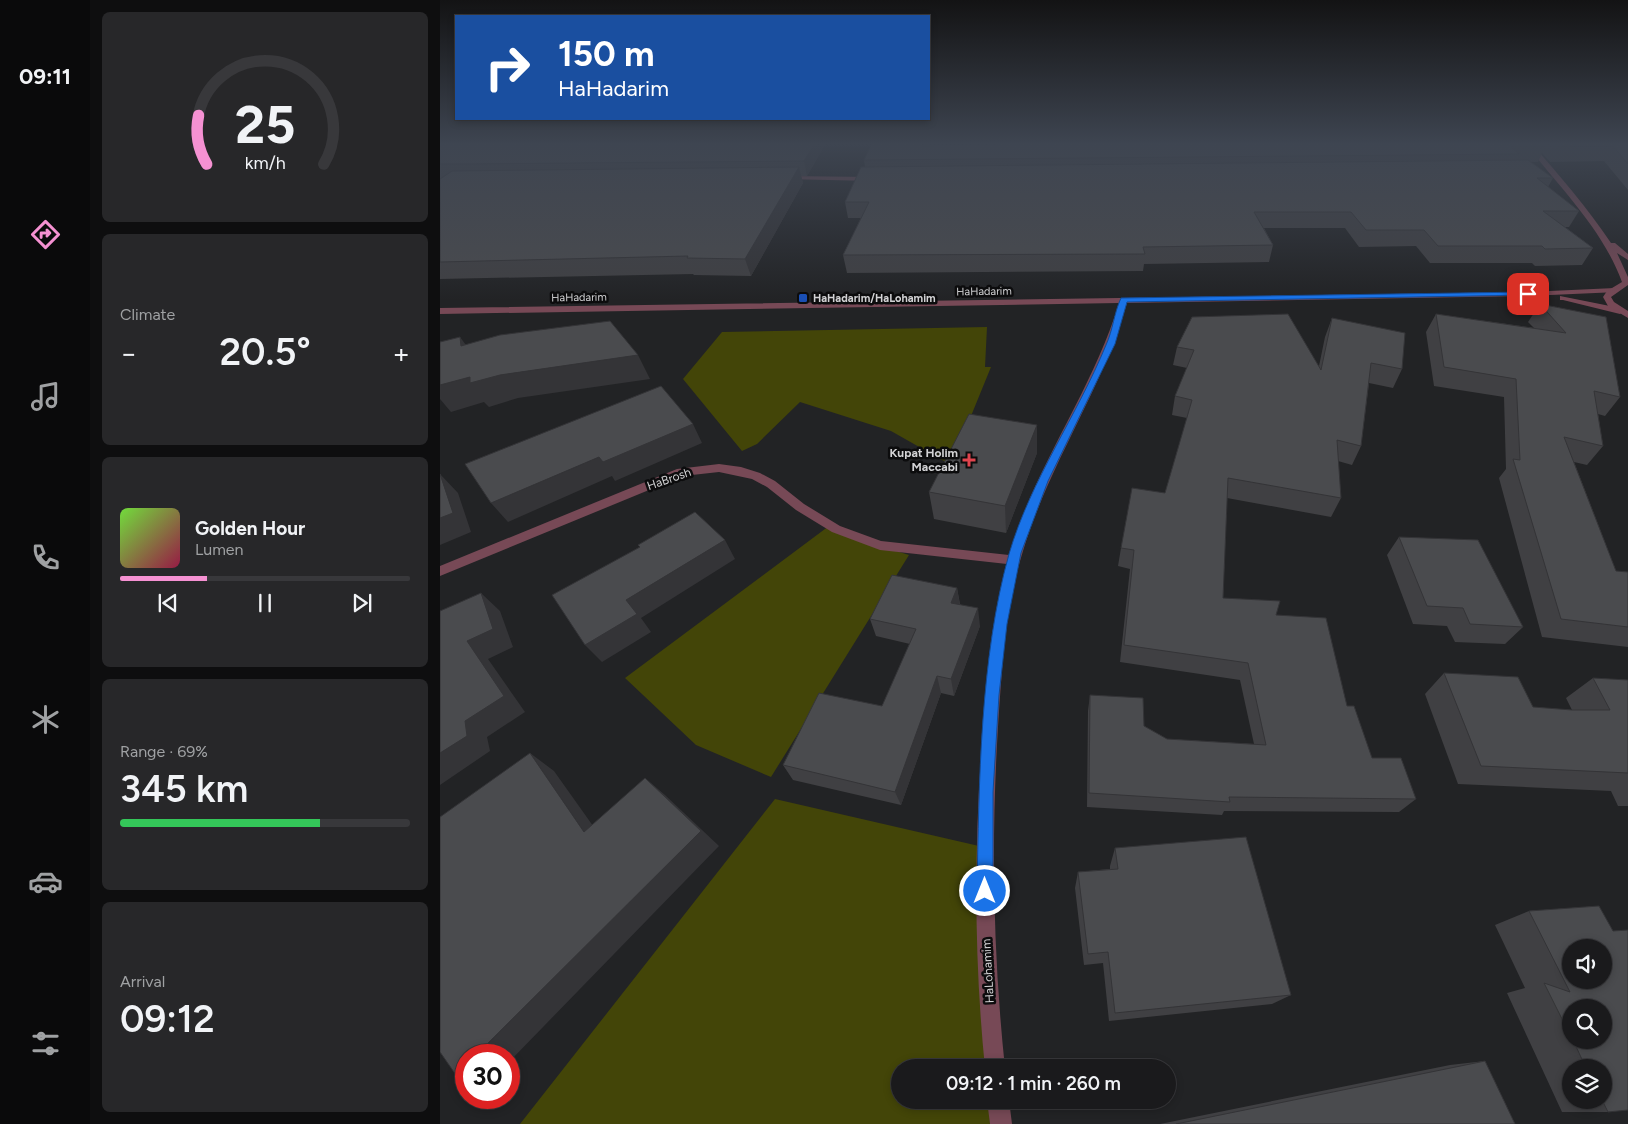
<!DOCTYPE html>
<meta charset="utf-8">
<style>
body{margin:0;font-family:Figtree,sans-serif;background:#272729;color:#f1f3f6;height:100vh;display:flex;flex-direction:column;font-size:19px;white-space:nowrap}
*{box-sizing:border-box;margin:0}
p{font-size:16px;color:#9fa1a3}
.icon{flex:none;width:28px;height:28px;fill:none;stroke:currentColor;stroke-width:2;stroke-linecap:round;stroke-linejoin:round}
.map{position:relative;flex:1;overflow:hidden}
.side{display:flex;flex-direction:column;gap:12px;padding:12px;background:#0e0e0f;width:350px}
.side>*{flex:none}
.top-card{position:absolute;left:15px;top:15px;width:475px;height:105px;border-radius:0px;box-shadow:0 2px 8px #0003,0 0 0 1px #38383b;background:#1a4fa0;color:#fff;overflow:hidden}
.controls{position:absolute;left:1122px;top:939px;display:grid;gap:10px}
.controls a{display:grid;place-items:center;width:50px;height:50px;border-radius:50%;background:#1a1a1c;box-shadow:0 2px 8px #0003,0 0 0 1px #38383b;font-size:25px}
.speed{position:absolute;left:15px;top:1044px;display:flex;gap:10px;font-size:25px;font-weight:700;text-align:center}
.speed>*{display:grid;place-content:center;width:65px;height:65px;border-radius:50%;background:#1a1a1c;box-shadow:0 2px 8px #0003,0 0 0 1px #38383b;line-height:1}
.speed .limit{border:8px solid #d22;background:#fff;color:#111}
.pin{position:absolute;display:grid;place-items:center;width:42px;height:42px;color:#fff;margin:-21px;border-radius:10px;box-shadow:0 2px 8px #0006}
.me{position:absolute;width:55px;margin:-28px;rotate:0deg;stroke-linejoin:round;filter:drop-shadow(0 0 4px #0008)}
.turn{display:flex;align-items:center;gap:18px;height:105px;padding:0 20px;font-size:22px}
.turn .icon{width:65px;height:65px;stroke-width:2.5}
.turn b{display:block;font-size:35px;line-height:42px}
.big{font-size:38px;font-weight:600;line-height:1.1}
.side .card{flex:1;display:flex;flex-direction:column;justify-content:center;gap:8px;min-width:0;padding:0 18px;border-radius:8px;background:#272729}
.side .dial{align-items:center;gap:0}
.dial svg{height:130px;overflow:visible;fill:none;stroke:#38383b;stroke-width:7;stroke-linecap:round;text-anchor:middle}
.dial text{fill:#f1f3f6;stroke:none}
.song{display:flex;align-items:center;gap:15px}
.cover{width:60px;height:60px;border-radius:8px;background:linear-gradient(135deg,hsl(100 70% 55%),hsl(340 70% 35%))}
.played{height:5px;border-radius:2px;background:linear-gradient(90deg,#f591d2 30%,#38383b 30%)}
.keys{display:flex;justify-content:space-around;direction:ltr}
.heat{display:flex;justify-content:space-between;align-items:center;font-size:28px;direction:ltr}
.charge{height:8px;border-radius:4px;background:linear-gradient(90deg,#34c759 69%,#38383b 0)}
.trip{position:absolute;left:451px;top:1059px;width:285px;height:50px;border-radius:25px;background:#1a1a1c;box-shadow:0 2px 8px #0003,0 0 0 1px #38383b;font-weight:600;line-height:50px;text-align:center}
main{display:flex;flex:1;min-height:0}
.tabs{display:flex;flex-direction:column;width:90px;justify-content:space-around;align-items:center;background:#0a0a0b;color:#9fa1a3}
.tabs .icon{width:35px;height:35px}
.tabs .on{color:#f591d2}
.tabs b{font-size:22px;color:#f1f3f6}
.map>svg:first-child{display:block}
.green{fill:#434508}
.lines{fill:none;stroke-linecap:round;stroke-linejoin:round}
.minor{fill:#774956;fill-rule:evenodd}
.tertiary{fill:#774956;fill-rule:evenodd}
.wall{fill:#404043;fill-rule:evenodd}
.shaded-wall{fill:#343437}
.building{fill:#4a4b4e;stroke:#343437;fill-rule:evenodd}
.route{fill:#1a73e8;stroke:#114b97}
.transit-dot{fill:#1a4fb4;stroke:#0c0c0d;stroke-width:2}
.health-dot{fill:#e0444e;stroke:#0c0c0d;stroke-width:2}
.labels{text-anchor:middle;stroke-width:5;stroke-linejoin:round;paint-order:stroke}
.far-street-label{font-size:11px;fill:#d2d2d4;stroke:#0c0c0d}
.far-poi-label{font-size:11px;font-weight:bold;fill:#d2d2d4;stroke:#0c0c0d;text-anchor:start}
.poi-label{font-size:12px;font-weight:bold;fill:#d2d2d4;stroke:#0c0c0d;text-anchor:end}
.street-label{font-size:12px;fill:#d2d2d4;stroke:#0c0c0d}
</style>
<main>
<nav class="tabs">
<b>09:11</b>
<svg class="icon on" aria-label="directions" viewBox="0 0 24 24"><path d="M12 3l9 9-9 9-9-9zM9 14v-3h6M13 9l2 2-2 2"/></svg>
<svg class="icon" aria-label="music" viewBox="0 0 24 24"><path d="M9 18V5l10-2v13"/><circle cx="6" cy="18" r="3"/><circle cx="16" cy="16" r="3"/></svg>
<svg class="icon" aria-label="phone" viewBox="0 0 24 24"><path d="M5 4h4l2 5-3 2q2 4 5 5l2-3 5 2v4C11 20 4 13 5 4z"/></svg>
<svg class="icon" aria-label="climate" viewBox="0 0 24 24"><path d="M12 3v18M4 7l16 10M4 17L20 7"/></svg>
<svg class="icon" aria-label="car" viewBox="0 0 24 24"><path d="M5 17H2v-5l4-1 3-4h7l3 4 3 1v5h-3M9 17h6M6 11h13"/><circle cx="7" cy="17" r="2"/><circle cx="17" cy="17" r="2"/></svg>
<svg class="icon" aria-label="filters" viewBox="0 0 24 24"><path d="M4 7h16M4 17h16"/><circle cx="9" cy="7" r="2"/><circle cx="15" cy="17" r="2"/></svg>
</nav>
<section class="side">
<div class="card dial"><svg viewBox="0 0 100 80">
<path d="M14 69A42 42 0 1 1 86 69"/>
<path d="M14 69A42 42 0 0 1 9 39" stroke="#f591d2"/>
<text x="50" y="56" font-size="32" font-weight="700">25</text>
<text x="50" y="72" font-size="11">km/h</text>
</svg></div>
<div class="card"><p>Climate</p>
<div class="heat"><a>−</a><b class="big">20.5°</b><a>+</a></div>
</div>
<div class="card">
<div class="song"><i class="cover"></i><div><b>Golden Hour</b><p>Lumen</p></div></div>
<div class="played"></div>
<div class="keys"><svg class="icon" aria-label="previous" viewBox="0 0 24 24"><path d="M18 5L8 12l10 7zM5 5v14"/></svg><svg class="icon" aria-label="pause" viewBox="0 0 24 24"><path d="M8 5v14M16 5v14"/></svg><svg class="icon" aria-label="next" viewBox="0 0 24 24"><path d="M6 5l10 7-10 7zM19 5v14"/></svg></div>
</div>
<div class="card"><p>Range · 69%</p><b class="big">345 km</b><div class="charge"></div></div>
<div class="card"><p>Arrival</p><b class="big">09:12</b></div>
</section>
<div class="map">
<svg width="1188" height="1124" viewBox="0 0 1188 1124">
<rect width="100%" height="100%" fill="#222325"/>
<!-- green -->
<path class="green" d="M547,327l-2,40h6l-40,98 -60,-34 -91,-29 -43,42 -15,7 -59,-72 39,-47z
M393,523l34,19 42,13 -138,222 -75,-32 -71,-67z
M335,799l204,47 9,221 -88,1v32h89l1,24h-470z"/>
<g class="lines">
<!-- minor -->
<path class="minor" d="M345,176l88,1 3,2 -3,2 -90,-2z
M1175,288h3v4l-90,4 -401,7c-25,87 -78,161 -104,248 -18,56 -21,117 -25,176 -7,114 -5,227 7,341h-20c-11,-110 -11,-218 -3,-327 4,-60 9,-120 25,-177l-127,-14 -48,-18 -36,-22 -29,-23 -15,-8 -33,-7 -36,4 -243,100v-10l237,-97 42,-5 22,3 19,6 15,8 29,23 36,22 41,15 128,14c26,-89 83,-163 110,-252l-679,11v-6l1088,-16z
M1120,296l60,12 4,3 -4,3 -57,-14h-3z
M547,1100h22l3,24h-22z"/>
<!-- tertiary -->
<path class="tertiary" d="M1085,143h6c28,32 56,64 80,100h4l13,11v6l-11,-7 11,24v8l-17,12 3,5 14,9v7l-20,-12 -5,-9 4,-6 15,-9c-20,-54 -62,-94 -97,-139z"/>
</g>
<!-- wall -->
<path class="wall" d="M0,143h386l-19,33h-6l2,7 -52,93 -57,-1 -1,-1 -253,5v-100h1h-1z
M490,143l-1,3 68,-2v-1h631v47l-24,-29 -54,1 -8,-9 -4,9h-7l22,16 -5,9 31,24 -10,16h-4l28,21 -11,17 -47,1 -3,-3h-102l-14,-17 -57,1 -14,-19h-81l9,17 -4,17 -125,2 -1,7 -296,2 -4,-18 18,-37h-13l-3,-16 20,-35 -1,-7z
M1100,304l66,13 14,80 -15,19 -7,-2 5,32 -16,19 -13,-3 42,109 12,1v75l-86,-10 -43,-159 7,-9 -2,-72 -70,-11 -8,-54 10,-18 98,14 -6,-6z
M892,318l70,51 -9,19 -24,-5 -8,63 -9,19 -14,-4 3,37 -10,19 -104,-19 -4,100 53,17 71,91 25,52 44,41 -17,13 -175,-1 -2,4 -135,-8 1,-96 2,-16 77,44 87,5 -14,-64 -120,-18 10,-93 -12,-3 3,-18 44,-55 22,-75 -15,-3 3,-19 12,-28 -14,-3 4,-18 142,19 6,-29z
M597,453l-31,80 -72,-14 -5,-27z
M959,537l124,90 -18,17 -50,-2 -8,-16 -34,-2 -26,-69z
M517,588l3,16 20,22 -26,70 -13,-3 -40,112 -108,-25 -10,-15 99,-59 28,-62 -34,-8 -6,-17z
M1004,673l89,34 39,3 -6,-12 27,-20 35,2v126h-10l-7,-15 -153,-7 -33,-90z
M675,848l176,147 -19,9 -163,17 -6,-58 -19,2 -9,-77 3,-16 32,-3v-3z
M1159,906l9,206h-46l-55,-119 18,-5 -30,-63 34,-14zM1131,1008l33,32h-33zM1131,1068h33v32h-33z
M1045,1061l30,63h-355l290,-59z"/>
<!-- shaded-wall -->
<path class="shaded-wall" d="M375,143h11l-19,33 -3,-15z
M483,143h7l-6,18 -2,-15z
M359,167l4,16 -52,93 -6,-17z
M20,337l17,23 -16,-14z
M198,355l12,24 -132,19 -29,9 -5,-5 -33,10 -11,-13v-14l30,-8 30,-2z
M253,424l9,19 -87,38 -3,-5 -104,46 -17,-19 108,-46z
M597,425v28l-31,80 -1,-27z
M0,474l18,19 13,39 -31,13z
M285,540l10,19 -94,59 10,14 -49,30 -17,-17 41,-45z
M517,588l3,18 -9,-3z
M41,593l19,18 13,36 -25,12 37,53 -38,25 3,14 -50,34v-32l25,-32 2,-80z
M538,608l2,18 -26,70 -3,-17z
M497,676l4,17 -40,112 -6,-13z
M90,753l24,18 54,76 -24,-15z
M205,778l20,17 54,51 -210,216v-7h-33z
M26,1065v11l-10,-1z"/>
<!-- building -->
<path class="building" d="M0,143h375l-11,18 -341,3h-23z
M432,143h51l-1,3 75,-2v-1h545l3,4h-34l8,7 -655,6z
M1114,143h74v21l-15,-18 -55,1z
M1088,160l25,18h-16l42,33h-36l50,37 -48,1 -3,-3h-104l-14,-16h-58l-15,-18h-97l19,33 -130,2 2,7 -302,1 26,-53h-24l16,-35z
M359,167l-54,92 -58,-1 1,-2 -248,6v-83l12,-8z
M1100,304l66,13 14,80 -26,-6 9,55 -39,-9 52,134 12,1v55l-67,-8 -48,-160 7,1 -4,-81 -72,-12 -8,-53 130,19z
M848,314l33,56 11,-52 73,15 -3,36 -31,-6 -10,83 -24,-6 4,58 -113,-20 -5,120 57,3 -4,14 50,3 21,88h7l18,52h29l15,41 -187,-2 1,5 -141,-9 1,-98 53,3 1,28 23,13 99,6 -18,-82 -124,-18 10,-95 -13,-2 11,-60 33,5 27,-93 -17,-4 19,-46 -17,-3 15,-30z
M170,321l28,34 -138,20 -30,8v-6l-30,8v-43l20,-5 1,9 39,-11z
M221,386l32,38 -90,38 -4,-5 -108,46 -26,-39z
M529,414l68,11 -32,81 -76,-14z
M0,474l13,39 -13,5z
M255,512l30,28 -99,60 11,14 -52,31 -33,-50 88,-48 -2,-2z
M959,537l79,3 45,87 -53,-3 -7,-16 -36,-2z
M452,575l65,13 -6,15 27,5 -27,71 -14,-3 -42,116 -112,-27 36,-72 63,13 34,-77 -46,-10z
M41,593l12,36 -26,12 37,55 -39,25 2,15 -27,17v-142z
M1004,673l74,4 15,30 39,3h38l-17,-32 35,2v93l-147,-7z
M90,753l54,79 61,-54 56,53 -225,224h-10v10l-10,10 -16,-23v-235z
M806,837l45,158 -176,18 -7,-61 -20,2 -10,-82 40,-3 -3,-21z
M1159,906l14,25 15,-1v180l-20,2 -6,-12h2v-32h-18l-13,-28h31v-32h-33v29l-27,-54 26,9 -41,-81zM1131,948h33v32h-33z
M1045,1061l30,63h-339z"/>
<!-- sky -->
<linearGradient id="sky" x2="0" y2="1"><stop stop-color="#131314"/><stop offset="0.48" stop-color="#3e4551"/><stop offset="1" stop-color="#3e4551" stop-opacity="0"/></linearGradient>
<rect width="1188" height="300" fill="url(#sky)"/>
<!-- route -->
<path class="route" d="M1088,292l4,2 -1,1 -404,7 -12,42 -67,137 -27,72 -14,71 -8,71 -6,97v99l-2,6 -6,2 -6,-2 -2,-6c2,-108 3,-233 32,-337 22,-75 68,-138 97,-209 7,-15 8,-32 15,-47z"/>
<!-- markers -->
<rect class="transit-dot" x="358" y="293" width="10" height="10" rx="2.5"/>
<path class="health-dot" d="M526.5 452.5h5v5h5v5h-5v5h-5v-5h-5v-5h5z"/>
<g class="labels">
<!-- far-street labels -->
<g class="far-street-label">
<text transform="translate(544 291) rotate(-1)" y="4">HaHadarim</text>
<text transform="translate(139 297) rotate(-1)" y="4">HaHadarim</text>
</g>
<!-- far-poi labels -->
<g class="far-poi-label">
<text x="373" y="302">HaHadarim/HaLohamim</text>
</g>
<!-- poi labels -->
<g class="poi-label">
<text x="518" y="457">Kupat Holim<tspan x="518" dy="14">Maccabi</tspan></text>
</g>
<!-- street labels -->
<g class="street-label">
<text transform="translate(229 479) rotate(-19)" y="4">HaBrosh</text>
<text transform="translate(548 971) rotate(-93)" y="4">HaLohamim</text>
</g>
</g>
</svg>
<div class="controls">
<a><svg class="icon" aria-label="sound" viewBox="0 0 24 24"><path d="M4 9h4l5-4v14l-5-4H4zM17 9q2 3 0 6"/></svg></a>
<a><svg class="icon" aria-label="search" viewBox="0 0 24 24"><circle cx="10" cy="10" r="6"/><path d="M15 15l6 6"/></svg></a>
<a><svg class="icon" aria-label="layers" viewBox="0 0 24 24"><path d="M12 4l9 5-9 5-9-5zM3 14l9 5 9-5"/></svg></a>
</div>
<div class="speed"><div class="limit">30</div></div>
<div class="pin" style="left:1088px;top:294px;background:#d93025"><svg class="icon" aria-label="arrive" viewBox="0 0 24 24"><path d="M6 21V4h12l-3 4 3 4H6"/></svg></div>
<svg class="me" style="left:545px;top:891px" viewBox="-20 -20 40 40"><circle r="17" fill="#1a73e8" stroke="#fff" stroke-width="3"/><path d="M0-11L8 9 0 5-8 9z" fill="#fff"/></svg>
<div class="trip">09:12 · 1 min · 260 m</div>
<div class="top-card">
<div class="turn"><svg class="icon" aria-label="right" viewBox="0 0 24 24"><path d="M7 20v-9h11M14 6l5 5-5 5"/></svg><div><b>150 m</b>HaHadarim</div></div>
</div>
</div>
</main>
